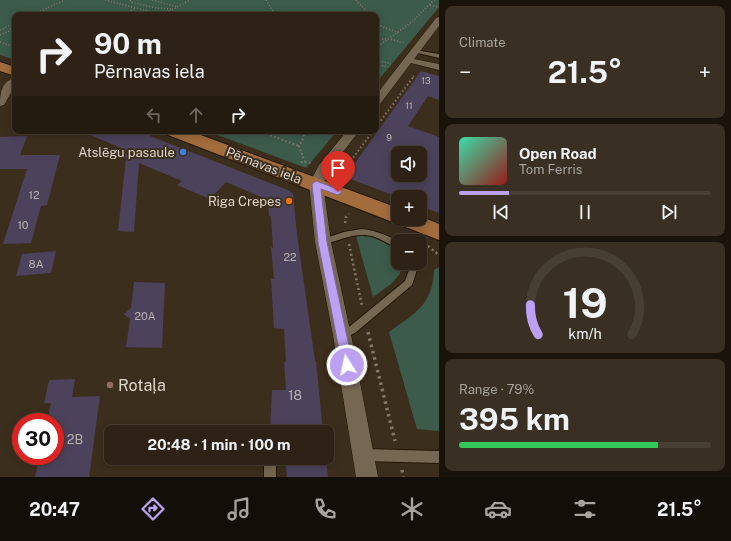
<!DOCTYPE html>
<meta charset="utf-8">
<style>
body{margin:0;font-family:"Public Sans",sans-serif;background:#392f22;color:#f1f3f6;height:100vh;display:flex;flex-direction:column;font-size:15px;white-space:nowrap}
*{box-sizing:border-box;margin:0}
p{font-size:13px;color:#a7a4a0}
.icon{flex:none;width:22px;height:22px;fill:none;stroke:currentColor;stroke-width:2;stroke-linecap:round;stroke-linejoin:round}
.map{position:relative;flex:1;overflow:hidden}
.drawer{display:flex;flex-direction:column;gap:6px;padding:6px;background:#19130c;width:292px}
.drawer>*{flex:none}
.top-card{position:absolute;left:12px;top:12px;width:367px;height:122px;border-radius:8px;box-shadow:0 2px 10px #0003,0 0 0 1px #483f34;background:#2d2215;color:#f1f3f6;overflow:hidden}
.tools{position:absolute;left:391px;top:146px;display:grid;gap:8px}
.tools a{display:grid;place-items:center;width:36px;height:36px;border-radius:8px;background:#2d2215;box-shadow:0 2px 10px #0003,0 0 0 1px #483f34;font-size:20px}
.speed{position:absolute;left:12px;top:413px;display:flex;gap:8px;font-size:20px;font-weight:700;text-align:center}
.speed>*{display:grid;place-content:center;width:52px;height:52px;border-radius:50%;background:#2d2215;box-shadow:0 2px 10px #0003,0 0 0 1px #483f34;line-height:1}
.speed .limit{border:6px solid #d22;background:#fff;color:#111}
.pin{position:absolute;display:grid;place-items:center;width:34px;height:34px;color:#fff;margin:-41px -17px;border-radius:50% 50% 50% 0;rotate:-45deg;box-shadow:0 0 4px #0007}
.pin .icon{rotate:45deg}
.me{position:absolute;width:44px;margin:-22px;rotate:350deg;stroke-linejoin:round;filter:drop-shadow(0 0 3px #0008)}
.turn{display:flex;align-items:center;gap:14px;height:84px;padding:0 16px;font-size:18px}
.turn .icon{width:52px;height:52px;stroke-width:2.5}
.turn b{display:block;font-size:28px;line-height:34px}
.lanes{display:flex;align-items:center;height:38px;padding:0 16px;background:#0003;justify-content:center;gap:20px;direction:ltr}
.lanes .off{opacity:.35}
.big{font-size:30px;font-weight:700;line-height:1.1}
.drawer .card{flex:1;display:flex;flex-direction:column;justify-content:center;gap:6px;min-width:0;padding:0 14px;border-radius:8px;background:#392f22}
.drawer .dial{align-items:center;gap:0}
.dial svg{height:104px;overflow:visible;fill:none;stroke:#483f34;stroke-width:7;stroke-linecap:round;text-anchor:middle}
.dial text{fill:#f1f3f6;stroke:none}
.song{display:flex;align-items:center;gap:12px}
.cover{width:48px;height:48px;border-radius:6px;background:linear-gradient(135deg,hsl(160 70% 55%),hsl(0 70% 35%))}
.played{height:4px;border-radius:2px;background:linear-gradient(90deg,#bca0f2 20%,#483f34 20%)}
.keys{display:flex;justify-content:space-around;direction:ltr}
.heat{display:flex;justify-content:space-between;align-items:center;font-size:22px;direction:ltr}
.charge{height:6px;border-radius:3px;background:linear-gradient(90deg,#34c759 79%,#483f34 0)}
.trip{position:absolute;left:104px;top:425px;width:230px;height:40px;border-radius:8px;background:#2d2215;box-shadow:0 2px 10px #0003,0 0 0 1px #483f34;font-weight:700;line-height:40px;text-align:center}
.menu{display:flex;height:64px;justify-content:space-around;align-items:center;background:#120e08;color:#a7a4a0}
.menu .icon{width:28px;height:28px}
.menu .selected{color:#bca0f2}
.menu b{font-size:18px;color:#f1f3f6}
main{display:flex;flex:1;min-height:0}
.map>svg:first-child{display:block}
.green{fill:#3c5b4b}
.building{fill:#4c425c;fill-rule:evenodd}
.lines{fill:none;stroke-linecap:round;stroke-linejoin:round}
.service-casing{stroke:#231605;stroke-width:2}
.minor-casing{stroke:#231605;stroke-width:1}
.primary-casing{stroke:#231605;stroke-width:2}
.path-far3{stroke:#847869;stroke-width:1.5;stroke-dasharray:1 2;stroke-linecap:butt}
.path-far2{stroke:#847869;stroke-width:2;stroke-dasharray:1.5 2.5;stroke-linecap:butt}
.path-far1{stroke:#847869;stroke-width:2.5;stroke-dasharray:2 3;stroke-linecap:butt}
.path{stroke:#847869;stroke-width:3.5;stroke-dasharray:2.5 4;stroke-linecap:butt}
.service{fill:#766753;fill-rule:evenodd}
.minor{fill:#766753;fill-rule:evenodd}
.primary{fill:#a26c3d;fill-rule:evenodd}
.route{fill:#bca0f2;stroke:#7a689d}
.shop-dot{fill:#3f7fe0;stroke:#3c2e1c;stroke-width:1.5}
.food-dot{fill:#e8710a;stroke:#3c2e1c;stroke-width:1.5}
.education-dot{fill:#8d6e63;stroke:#3c2e1c;stroke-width:1.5}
.labels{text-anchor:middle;stroke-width:4;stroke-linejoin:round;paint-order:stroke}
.far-number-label{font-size:9px;fill:#bab1af}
.number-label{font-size:11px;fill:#bab1af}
.poi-label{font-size:13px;fill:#dfd6cb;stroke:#3c2e1c;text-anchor:end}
.street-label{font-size:13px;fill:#dfd6cb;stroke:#3c2e1c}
.near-number-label{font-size:13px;fill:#bab1af}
.near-poi-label{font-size:16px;fill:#dfd6cb;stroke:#3c2e1c;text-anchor:start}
</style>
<main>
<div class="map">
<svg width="439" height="477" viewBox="0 0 439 477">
<rect width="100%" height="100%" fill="#3c2e1c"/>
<!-- green -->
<path class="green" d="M0,0h439v7l-63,76v-68h-361v45l-15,-5z
M207,131h130l-31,37z
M365,235c15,5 33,10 33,28h3l-1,11 -9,10 -18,13 -17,-61z
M439,267v164l-22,-2 -28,-97c25,-18 44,-27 45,-62z"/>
<!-- building -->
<path class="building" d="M421,71l18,5v24l-11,-4 -20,30 31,11v76l-19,-7v-9h-22l-53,-20zM398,153h22v22h-22z
M81,131h75l-6,5 138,54 5,4 4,40 18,127h1l7,71h-53l2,-42h14l-2,-28h2l-2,-33 -10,-1 -3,-49h3l-3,-32 2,1 -2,-32h-2l-1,-16 -42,-18 -16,17 -33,-14 5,-4 -43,-18 -5,69 -16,-1 8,-73 -9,-4h18z
M27,136l-7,19h40l-13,50 -6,1 -10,37 -28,1 24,-75h-27v-32z
M56,251l-5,22 -35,3 6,-22z
M134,282l31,1 -3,65 -36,-1 4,-28 -6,-5 7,-6z
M75,379l-3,18 28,-1 -11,81h-54l5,-21h15v-34h-8l4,-19h-7l5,-23z
M285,458h41l2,19h-41z"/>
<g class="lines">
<!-- service casing -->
<g class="service-casing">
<path id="service" d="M414,50l25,4v4l-25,-6z
M361,229c14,1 25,6 37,12v7c-8,-3 -15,-8 -23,-11 -18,-6 -35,3 -52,8l-4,-3 1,-2 24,-8z
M407,263h8l2,7 -5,15 -57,48 -13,6 -3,-1 -2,-3 2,-3 10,-5 56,-46 4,-11z
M364,449l75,2v12l-75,-2 -4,-2 -2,-4 2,-4z
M264,458h12v19h-12z"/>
</g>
<!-- minor casing -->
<g class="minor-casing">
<path id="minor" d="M439,17v9l-25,33 25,5v6l-28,-7 -31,41 -4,1v-10l60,-77z
M15,78v8l-11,19 -4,1c0,-12 1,-25 15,-28z
M347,131h12l-29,38 -7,15 8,58 20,93 27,142h-22l-23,-142 -18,-93 -6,-58 10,-19z"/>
</g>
<!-- primary casing -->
<g class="primary-casing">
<path id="primary" d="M0,62l15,5v9l-15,-5z
M165,131h25l208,77v11h22v-3l19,8v16l-271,-105z"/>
</g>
<!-- path-far3 -->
<path class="path-far3" d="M105,0l59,15
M130,0l1,2 25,6 17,1
M152,0l26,7
M266,0l9,15
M356,0l14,15
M430,5l9,2
M164,14l26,-14
M32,15l33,-15
M123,15l13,-7
M376,22l7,5 16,6
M0,30l15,-7
M0,35l9,-4 2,-3
M376,39h13l16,4
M0,42l15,5
M376,48l37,-27 21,-21
M376,60l15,4
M376,64l12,3
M413,77l1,-1"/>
<!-- path-far2 -->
<path class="path-far2" d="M376,127l38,-51
M259,131l40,15
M303,131l1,6 -5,9 6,16
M301,162l11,1
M343,177l-2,-3 32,-43"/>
<!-- path-far1 -->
<path class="path-far1" d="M342,176l2,3
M345,223l1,-6 3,-3
M349,244l13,62
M428,246l11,9"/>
<!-- path -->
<path class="path" d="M368,332l27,109
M402,470l1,7"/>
<!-- service -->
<use href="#service" class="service"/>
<!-- minor -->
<use href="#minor" class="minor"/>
<!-- primary -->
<use href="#primary" class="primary"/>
</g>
<!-- route -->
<path class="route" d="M316,181l25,9 1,2 -4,3 -17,-6 6,53 26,123 -2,4 -4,2 -4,-2 -1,-4 -24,-123 -6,-58z"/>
<!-- markers -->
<circle class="shop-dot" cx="183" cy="152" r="4"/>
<circle class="food-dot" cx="289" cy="201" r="4"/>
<circle class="education-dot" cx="110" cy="385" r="4"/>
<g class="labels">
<!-- far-number labels -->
<g class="far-number-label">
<text x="426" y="84">13</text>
<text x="409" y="109">11</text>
<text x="389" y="141">9</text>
</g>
<!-- number labels -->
<g class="number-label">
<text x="34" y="199">12</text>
<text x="23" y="229">10</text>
<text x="290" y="261">22</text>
<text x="36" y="268">8A</text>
<text x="145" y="320">20A</text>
</g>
<!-- poi labels -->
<g class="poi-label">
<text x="175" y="157">Atslēgu pasaule</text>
<text x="281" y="206">Riga Crepes</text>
</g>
<!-- street labels -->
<g class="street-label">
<text transform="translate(264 165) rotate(21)" y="5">Pērnavas iela</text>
</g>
<!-- near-number labels -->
<g class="near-number-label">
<text x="295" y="400">18</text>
<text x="75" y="444">2B</text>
</g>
<!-- near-poi labels -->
<g class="near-poi-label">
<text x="118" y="391">Rotaļa</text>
</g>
</g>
</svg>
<div class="tools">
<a><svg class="icon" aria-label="sound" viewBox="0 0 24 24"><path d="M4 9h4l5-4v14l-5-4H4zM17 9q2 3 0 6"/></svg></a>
<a>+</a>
<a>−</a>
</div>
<div class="speed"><div class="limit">30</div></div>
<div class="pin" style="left:338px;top:192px;background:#d93025"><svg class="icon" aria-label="arrive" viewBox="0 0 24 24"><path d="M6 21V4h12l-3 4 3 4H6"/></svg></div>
<svg class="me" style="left:347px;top:365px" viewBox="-20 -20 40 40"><circle r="17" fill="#bca0f2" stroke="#fff" stroke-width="3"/><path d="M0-11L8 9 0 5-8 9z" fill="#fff"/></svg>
<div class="trip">20:48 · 1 min · 100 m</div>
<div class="top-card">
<div class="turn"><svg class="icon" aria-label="right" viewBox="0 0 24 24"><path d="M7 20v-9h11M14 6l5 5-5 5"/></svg><div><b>90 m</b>Pērnavas iela</div></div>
<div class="lanes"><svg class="icon off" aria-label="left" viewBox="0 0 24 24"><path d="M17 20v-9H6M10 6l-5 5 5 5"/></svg><svg class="icon off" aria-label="ahead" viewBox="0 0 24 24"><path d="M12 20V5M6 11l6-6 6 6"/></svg><svg class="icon" aria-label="right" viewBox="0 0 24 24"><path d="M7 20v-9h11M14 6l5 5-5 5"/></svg></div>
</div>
</div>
<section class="drawer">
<div class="card"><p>Climate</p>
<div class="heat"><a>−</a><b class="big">21.5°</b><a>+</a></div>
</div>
<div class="card">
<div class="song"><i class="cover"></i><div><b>Open Road</b><p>Tom Ferris</p></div></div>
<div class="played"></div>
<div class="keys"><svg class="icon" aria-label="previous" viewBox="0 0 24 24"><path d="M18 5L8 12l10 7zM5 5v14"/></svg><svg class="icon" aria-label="pause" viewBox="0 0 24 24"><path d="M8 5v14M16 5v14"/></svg><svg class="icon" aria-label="next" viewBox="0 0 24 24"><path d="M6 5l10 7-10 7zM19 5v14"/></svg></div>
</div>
<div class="card dial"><svg viewBox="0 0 100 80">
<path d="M14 69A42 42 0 1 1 86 69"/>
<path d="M14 69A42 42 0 0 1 8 46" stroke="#bca0f2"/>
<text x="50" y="56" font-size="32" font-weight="700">19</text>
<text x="50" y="72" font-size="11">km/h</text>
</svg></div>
<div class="card"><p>Range · 79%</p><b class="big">395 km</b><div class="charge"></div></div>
</section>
</main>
<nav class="menu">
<b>20:47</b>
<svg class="icon selected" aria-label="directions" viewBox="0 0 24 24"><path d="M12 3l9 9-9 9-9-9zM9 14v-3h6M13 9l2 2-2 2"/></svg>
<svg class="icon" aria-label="music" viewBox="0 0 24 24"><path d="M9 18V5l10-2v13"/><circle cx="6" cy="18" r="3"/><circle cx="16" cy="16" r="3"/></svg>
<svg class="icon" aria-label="phone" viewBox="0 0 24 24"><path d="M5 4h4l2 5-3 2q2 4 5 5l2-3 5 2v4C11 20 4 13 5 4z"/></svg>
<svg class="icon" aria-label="climate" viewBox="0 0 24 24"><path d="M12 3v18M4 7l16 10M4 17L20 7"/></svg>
<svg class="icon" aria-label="car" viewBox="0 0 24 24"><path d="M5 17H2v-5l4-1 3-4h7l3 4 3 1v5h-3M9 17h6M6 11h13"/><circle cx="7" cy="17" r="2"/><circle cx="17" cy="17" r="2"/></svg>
<svg class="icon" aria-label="filters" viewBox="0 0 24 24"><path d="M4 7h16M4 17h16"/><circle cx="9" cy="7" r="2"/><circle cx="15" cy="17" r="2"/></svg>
<b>21.5°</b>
</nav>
